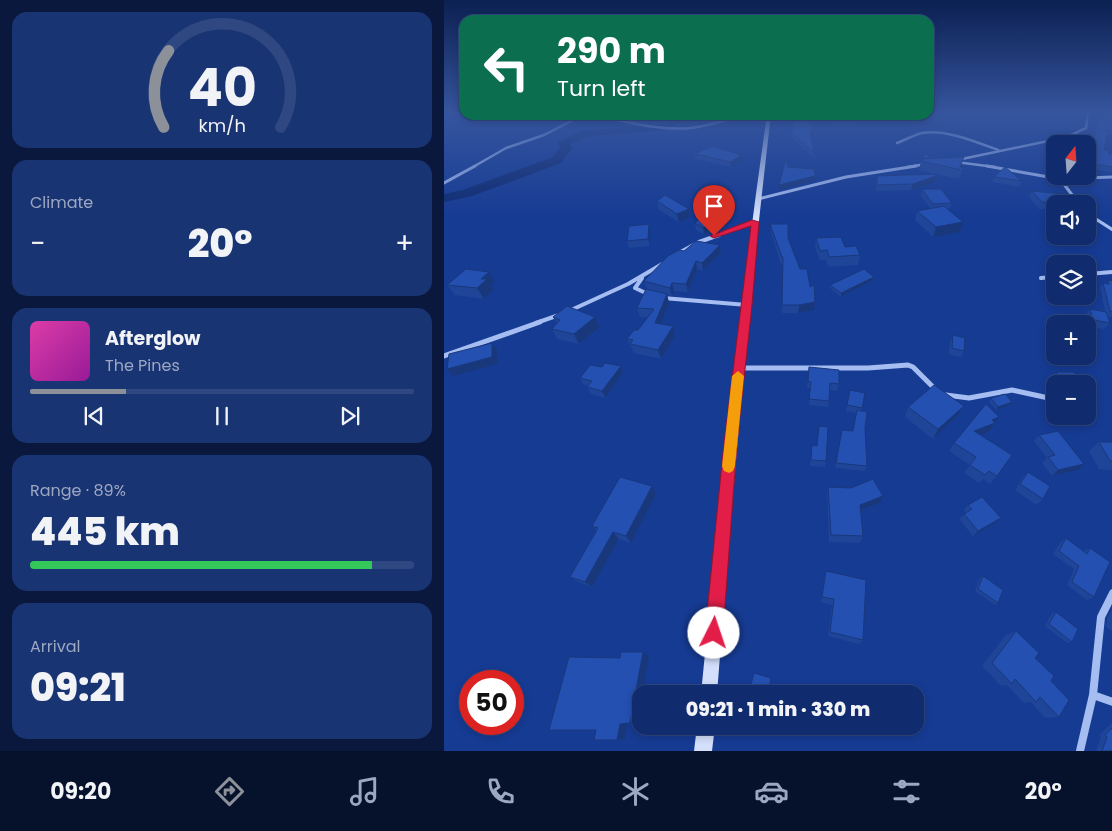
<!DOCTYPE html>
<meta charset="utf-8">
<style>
body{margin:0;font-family:Poppins,sans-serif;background:#193473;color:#f1f3f6;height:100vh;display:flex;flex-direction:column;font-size:19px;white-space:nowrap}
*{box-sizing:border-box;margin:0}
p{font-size:16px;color:#9ca7c2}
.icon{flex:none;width:28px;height:28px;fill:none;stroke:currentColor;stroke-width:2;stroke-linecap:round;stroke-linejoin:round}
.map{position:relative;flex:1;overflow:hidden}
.drawer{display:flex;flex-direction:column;gap:12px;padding:12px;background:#09183c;width:444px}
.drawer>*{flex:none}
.guide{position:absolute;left:15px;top:15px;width:475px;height:105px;border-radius:15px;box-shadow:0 2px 8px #0003,0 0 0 1px #304881;background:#0b6e4f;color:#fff;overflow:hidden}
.needle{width:32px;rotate:17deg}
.tools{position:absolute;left:602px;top:135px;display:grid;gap:10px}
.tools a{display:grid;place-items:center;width:50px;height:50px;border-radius:10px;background:#102c6e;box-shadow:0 2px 8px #0003,0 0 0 1px #304881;font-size:25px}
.speed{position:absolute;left:15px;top:670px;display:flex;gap:10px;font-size:25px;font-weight:700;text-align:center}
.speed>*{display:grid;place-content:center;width:65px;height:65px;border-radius:50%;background:#102c6e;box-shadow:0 2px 8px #0003,0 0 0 1px #304881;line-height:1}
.speed .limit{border:8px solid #d22;background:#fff;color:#111}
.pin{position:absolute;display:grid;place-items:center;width:42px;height:42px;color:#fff;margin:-51px -21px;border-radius:50% 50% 50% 0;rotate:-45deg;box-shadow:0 0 5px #0007}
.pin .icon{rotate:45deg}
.me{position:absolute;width:55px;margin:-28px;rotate:4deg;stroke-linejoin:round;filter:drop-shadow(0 0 4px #0008)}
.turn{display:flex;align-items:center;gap:18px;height:105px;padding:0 15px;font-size:22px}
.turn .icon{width:65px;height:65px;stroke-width:2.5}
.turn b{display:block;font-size:35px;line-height:42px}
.big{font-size:38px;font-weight:800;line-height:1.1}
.drawer .card{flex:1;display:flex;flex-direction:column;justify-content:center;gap:8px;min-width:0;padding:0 18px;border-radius:15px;background:#193473}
.drawer .dial{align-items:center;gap:0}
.dial svg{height:130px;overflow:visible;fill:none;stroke:#304881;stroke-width:7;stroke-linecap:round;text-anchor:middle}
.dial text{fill:#f1f3f6;stroke:none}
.song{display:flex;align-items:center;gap:15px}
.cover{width:60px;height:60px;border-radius:8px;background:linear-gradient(135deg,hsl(320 70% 55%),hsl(300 70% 35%))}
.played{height:5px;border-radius:2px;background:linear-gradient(90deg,#8c9099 25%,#304881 25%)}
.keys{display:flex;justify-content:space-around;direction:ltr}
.heat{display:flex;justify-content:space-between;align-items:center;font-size:28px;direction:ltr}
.charge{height:8px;border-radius:4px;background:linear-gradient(90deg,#34c759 89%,#304881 0)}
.trip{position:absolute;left:188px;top:685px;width:292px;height:50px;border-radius:15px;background:#102c6e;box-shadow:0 2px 8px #0003,0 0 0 1px #304881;font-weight:800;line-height:50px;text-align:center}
.menu{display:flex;height:80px;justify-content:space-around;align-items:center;background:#06122c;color:#9ca7c2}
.menu .icon{width:35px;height:35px}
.menu .on{color:#8c9099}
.menu b{font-size:22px;color:#f1f3f6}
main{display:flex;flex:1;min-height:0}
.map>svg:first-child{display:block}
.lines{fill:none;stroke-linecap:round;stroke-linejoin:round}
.river{fill:#0e2a6f;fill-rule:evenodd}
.street-far4{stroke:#a5bdf1;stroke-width:2.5}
.street-far3{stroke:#a5bdf1;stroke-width:3}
.street-far2{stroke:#a5bdf1;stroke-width:4}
.street-far1{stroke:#a5bdf1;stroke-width:5}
.street{stroke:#a5bdf1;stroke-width:8}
.secondary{fill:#d3dffb;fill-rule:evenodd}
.wall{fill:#1f4598}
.shaded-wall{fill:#19387c}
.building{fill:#2450b1;stroke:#19387c}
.route{fill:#e11d48;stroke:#92132f}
.slow{fill:#f59e0b}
</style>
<main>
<section class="drawer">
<div class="card dial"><svg viewBox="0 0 100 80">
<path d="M14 69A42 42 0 1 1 86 69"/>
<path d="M14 69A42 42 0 0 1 17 22" stroke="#8c9099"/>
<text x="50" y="56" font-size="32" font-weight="700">40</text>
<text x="50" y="72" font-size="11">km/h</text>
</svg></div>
<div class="card"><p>Climate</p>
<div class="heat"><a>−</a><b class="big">20°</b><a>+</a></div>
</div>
<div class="card">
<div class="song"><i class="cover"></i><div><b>Afterglow</b><p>The Pines</p></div></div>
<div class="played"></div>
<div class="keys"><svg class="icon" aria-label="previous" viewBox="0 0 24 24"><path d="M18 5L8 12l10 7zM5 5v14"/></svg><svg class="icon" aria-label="pause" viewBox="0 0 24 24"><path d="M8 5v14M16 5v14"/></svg><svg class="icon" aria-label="next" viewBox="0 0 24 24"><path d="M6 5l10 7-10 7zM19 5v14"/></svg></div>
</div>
<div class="card"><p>Range · 89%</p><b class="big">445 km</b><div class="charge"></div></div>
<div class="card"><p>Arrival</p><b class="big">09:21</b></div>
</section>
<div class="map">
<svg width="669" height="751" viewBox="0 0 669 751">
<rect width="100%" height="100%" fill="#163b93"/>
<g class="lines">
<!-- river -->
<path class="river" d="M234,115h12l-17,13 -8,2 -81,7 -14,7 2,4 -11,15 -89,33 -28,6v-8l19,-4 90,-33 7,-9 -2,-5 2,-2 22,-10 83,-7z"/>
<!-- street-far4 -->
<path class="street-far4" d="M152,115c31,7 63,16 95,13 17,-2 35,-8 52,-13
M453,143c8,-3 17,-8 25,-10 24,-4 54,9 76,17
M513,160l110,-23 19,-9 2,-16
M512,162l39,5
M29,167l33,-19 38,-13 39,-20
M464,167l18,-3"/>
<!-- street-far3 -->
<path class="street-far3" d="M543,166l73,13 53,-2
M616,179l19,25
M0,183l31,-17
M314,199l88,-22 70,-11
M644,214l25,16
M272,236l39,-15"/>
<!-- street-far2 -->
<path class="street-far2" d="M233,254l22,-12 20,-7
M644,274l25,-2
M198,278l-7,10 15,7
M597,278l14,-1
M219,298l84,7
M125,311l59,-27 36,-21
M92,323l23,-8"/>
<!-- street-far1 -->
<path class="street-far1" d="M0,356l96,-34
M295,368h129l40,-3 5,2 23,23
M502,395l23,3 43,-8 41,9"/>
<!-- street -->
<path class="street" d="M649,695l20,7
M636,751l13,-56 8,-78 12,-24"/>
<!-- secondary -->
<path class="secondary" d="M323,115h4c-23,192 -39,385 -54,579h-16c19,-194 38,-387 66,-579z
M253,726h18l-3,25h-18z"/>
</g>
<!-- wall -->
<path class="wall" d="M626,112h17l-3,5 -12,-2z
M647,112h22v20l-3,4 -3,-1 -3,15 5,5 4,-2v20l-14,-3h-11v-26l-4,-1 8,-4 6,-21 -7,-1z
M387,115h18l2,5 -1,5 -14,1z
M364,124l8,7 -5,5 3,17v5l-22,-20v-5z
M251,154l47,6 -11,7 -36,-8z
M481,154l7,4v1l31,9 -4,11 -23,-5v2l-1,6 -24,8 -35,1v-9l1,-6 58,-2 -16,-4 2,-9 2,-2z
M550,177l28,4 -3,6 -27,-5z
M478,189l30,14 -3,6h-2l13,23 -27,5 -18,-17 2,-9 13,-3 -9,-12z
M588,191l51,10 4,2 -1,1h-31v5h-16l-10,-12z
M213,201l32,8 1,8 -11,5 -20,-12z
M291,201v6l-19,22 -12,5 -8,-4 -1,-7z
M205,224l1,7v15l-21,2 -2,-7z
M326,224l18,14 12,31 10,18 5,15 -1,8 -16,3h-16l1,-48h-2l-10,-33z
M372,238l29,9 15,8 -2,10 -30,2 -2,-7h-6l-5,-12z
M276,245l1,8 -18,18 -6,-2 -9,23 -14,-1 -2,5 -5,-1 2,8 -8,21 12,2 2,9 -14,24 -27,-6 -7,-14 11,-9 10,-13h-8l-3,-9 10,-19 -3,-8 40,-30z
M429,280l-32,17 -11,-9v-3z
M664,280l5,1v36h-5l2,6 -6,6 -16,-3v-2l-3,-8 5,-7 15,2 -5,-23 3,-5 3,1z
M51,282l-4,3 3,4 -10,10 -29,-4 -8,-10z
M109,317h42l5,10 -21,17 -22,-5 -5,-10 5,-5z
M509,335l11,16 -3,6 -12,-2 1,-13z
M177,366l2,7 -18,25 -14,-4 -4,-7 1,-1 -5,-2 -3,-6 22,-11z
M365,367l30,17 -2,7 -7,-1 -2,17 -19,-2 1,-17h-3z
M612,372l25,12h-26v3l-4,-9z
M406,390l15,3 -3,17 3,18 2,38 -2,5 -30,-3 7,-38 11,1 3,-18 -10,-2z
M644,396l10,12 -7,6h-3z
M547,398l21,4 -2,3 -14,5 -7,-8z
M520,406l-6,9 -25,24 -28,-22 3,-10z
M551,423l-6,9 -9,3 17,41 -7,8 -7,-5 -4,4 -15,-10 6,-8 -21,-14 5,-8z
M595,435l39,35 -26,6 -10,-13 5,-5 -13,-17z
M669,440v30l-14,-1 -10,-18 10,-9h11z
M368,445l14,16 -1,6 -15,-1z
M584,472l15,27 -7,6 -21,-15 7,-12z
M384,487l52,16 -19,8 2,25 -3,7 -31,-1 -2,-48z
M212,494l-25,49 -12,-4 -27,48 -14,-5 -8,-5 27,-46 -5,-5z
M524,505l33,13 -6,5 -22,13 -14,-17 7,-6 -2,-3z
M622,538l18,13 6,-3 4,49 -7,3 -20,-15 7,-16 -21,-15 8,-12z
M382,571l37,69 -4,4 -31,-8 4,-31 -11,-3 3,-24z
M539,576l15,27 -3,2 -20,-14 5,-13z
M669,608v24l-7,-5 1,-8z
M612,612l16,30 -5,1 -22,-17 7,-13z
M572,631l35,50 8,36 -14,1 -14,-16 -7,1 -17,-18 -6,1 -19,-20 24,-31z
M667,724h2v27h-17l5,-14 -2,-2z"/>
<!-- shaded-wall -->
<path class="shaded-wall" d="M372,126v5l-7,6 1,-6z
M298,155v5l-11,7v-5z
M371,176l-1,5 -35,9v-5z
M492,176l-1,6 -24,8 2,-6z
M291,201v6l-19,22 -12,5 -1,-6z
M245,209l1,8 -11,5 -2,-8z
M519,222l-3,10 -27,5 3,-10z
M205,224l1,7v15l-2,-7z
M276,245l1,8 -18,18 -1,-8z
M252,261l1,8 -9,23 -2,-8z
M45,272l6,10 -4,3 3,4 -10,10 -7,-11 4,-9z
M430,277l-1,3 -32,17v-4z
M228,283l2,8 -2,5 -2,-8z
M223,294l2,9 -11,29 -3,-9z
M371,302l-1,8 -16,3 1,-8z
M151,317l5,10 -21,17 -5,-10z
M229,326l2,9 -14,24 -3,-9z
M48,343l5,7v14l-44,12 -6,-7z
M177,366l2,7 -18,25 -3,-7z
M568,402l-2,3 -14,5 2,-3z
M520,406l-6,9 -25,24 5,-10z
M555,417l-10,15 -21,8 6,-9 18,-11z
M640,464l-6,6 -26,6 6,-6z
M208,486l4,8 -25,49 -5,-7z
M439,496l-3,7 -23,9 3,-7z
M557,518l-6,5 -22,13 5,-5z
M169,532l6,7 -27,48 -7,-5z
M199,652l6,4 -7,38h-2v10l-3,20 -7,-1z
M176,724h7l-2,15 -8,1z"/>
<!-- building -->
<path class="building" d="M649,112h20v19l-5,-1 -4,20h5v5l4,-2v14l-11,-2h-14v-21h-19l9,-3 6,2 10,-5 6,-25h-7z
M350,115h15l-1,9 8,2 -6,5 4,22 -22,-20z
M390,115h15l2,5h-14z
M268,146l30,9 -11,7 -36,-8z
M481,154l7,4h-9z
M520,157l-4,10 3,1 -1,2 -41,-9 1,-2z
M342,158l2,9 26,2 1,7 -36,9z
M561,167l17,14 -28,-4z
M492,174v2l-23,8 -36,1v-9z
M478,189h19l11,14 -19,1z
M588,191l44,4 7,6 4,-5v7l-45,-1z
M221,195l24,14 -12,5 -20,-13z
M276,198l15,3 -20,21 -12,6 -8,-5z
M500,206l19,16 -27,5 -19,-16z
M205,224l-1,15 -21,2 2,-15z
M326,224h18v14l12,31h7l3,18 4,-2 1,17 -16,3h-17l1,-48h-1z
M397,237l4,10 11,-1 4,9 -31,2 -2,-7 -7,1 -4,-13z
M252,241l24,4 -18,18 -6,-2 -10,23 -14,-1 -2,5 -26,-7 24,-25 11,-6 5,1z
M22,269l23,3 -8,7h6l-10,9 -30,-3z
M420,269l10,8 -33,16 -11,-8z
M664,280l5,1v31l-3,-1 -7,-28 6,1z
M202,289l21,5 -12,29 18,3 -15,24 -28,-6 3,-4 -6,-1 7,-9h4l16,-21 -17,-1z
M123,306l28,11 -21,17 -22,-5 8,-9 -7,-3z
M646,309l16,3 4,11 -17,-3z
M509,335l12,3 -1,13 -12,-3z
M48,343v14l-45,12 2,-15z
M161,363l16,3 -19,25 -15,-4 5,-6 -12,-3 10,-13 12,2z
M365,367l30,3v14l-9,-1 -1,18 -20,-2 2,-17 -3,-1z
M612,372h18l7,12h-18z
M490,385l30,21 -26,23 -30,-22z
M406,390l15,3 -3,15 -15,-3z
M561,394l7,8 -14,5 -7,-9z
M644,396l1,2h3l6,10 -10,-1z
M542,404l13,13 -7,3 3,3 -21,8 38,24 -15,21 -8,-5 -4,4 -15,-10 6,-8 -22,-14z
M413,410l10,2 -2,16 2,38 -31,-3 6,-33 11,1z
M375,426l9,1 -2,34 -15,-1 1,-15 5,1z
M614,431l26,33 -26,6 -10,-13 7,-2 -16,-20z
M655,442h14v19h-3z
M584,472l22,14 -7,13 -23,-15z
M176,477l32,9 -26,50 -13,-4 -28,50 -15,-5 28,-49 -6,-2z
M429,479l10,17 -23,9 3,31 -32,-1 -3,-48 23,1z
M538,497l19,21 -23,13 -14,-17 8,-5 -4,-4z
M622,538l21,16 3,-6 20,14 -16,35 -22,-15 7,-16 -20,-15z
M382,571l40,9 -3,60 -33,-8 4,-33 -12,-2z
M539,576l20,14 -5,13 -20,-14z
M612,612l22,17 -6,13 -23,-18z
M572,631l23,22 -4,5 19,18 -3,5 18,19 -10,17 -19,-20 -4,5 -21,-23 -3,5 -20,-21z
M177,652h22l-13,71 -10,1 -3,16h-23l2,-10h-47l20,-73 51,1z
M310,673l17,5 -3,16 -18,-6z
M669,727v24h-11l5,-14 -2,-2z"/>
<!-- sky -->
<linearGradient id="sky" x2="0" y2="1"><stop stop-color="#0c2051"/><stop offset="0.52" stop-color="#36559e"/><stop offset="1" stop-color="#36559e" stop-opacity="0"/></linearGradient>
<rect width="669" height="217" fill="url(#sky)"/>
<!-- route -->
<path class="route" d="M308,220l7,2 -7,83 -15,138 -14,190 -3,6 -6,3 -6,-3 -3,-6 19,-190 27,-217 -37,12 -4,-2z"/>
<!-- slow -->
<path class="slow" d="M294,371l6,5 -9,90 -2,5 -4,2 -5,-2 -2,-5 10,-90z"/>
</svg>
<div class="tools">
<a><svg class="needle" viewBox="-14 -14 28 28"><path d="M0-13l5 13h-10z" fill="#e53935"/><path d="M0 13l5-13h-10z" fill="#9ca7c2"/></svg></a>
<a><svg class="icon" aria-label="sound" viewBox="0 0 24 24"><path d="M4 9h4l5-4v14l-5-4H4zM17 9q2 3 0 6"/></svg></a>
<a><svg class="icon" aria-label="layers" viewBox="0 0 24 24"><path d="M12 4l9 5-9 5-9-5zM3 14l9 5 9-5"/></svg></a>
<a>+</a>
<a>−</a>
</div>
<div class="speed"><div class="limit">50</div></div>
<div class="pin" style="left:270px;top:236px;background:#d93025"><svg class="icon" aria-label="arrive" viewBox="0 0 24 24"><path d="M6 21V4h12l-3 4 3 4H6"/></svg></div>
<svg class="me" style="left:270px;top:633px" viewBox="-20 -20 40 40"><circle r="19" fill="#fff"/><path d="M0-13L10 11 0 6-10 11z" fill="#e11d48"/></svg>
<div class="trip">09:21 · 1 min · 330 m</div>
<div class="guide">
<div class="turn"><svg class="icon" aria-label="left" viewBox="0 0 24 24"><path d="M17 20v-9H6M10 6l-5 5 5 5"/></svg><div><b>290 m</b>Turn left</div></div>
</div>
</div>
</main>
<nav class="menu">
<b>09:20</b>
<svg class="icon on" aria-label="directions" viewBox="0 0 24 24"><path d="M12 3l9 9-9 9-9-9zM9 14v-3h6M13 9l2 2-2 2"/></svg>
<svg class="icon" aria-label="music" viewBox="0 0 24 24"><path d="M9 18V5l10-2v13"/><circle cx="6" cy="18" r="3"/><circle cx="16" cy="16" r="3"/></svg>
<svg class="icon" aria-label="phone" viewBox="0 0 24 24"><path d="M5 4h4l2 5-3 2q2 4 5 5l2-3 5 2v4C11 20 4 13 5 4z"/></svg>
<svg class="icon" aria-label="climate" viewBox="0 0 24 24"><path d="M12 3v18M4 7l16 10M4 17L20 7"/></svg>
<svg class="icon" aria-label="car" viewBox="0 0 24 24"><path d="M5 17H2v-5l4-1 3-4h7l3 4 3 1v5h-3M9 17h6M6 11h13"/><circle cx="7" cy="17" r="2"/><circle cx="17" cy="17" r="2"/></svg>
<svg class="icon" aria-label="filters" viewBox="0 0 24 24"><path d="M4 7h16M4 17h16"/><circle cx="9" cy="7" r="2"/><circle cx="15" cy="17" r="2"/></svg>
<b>20°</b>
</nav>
